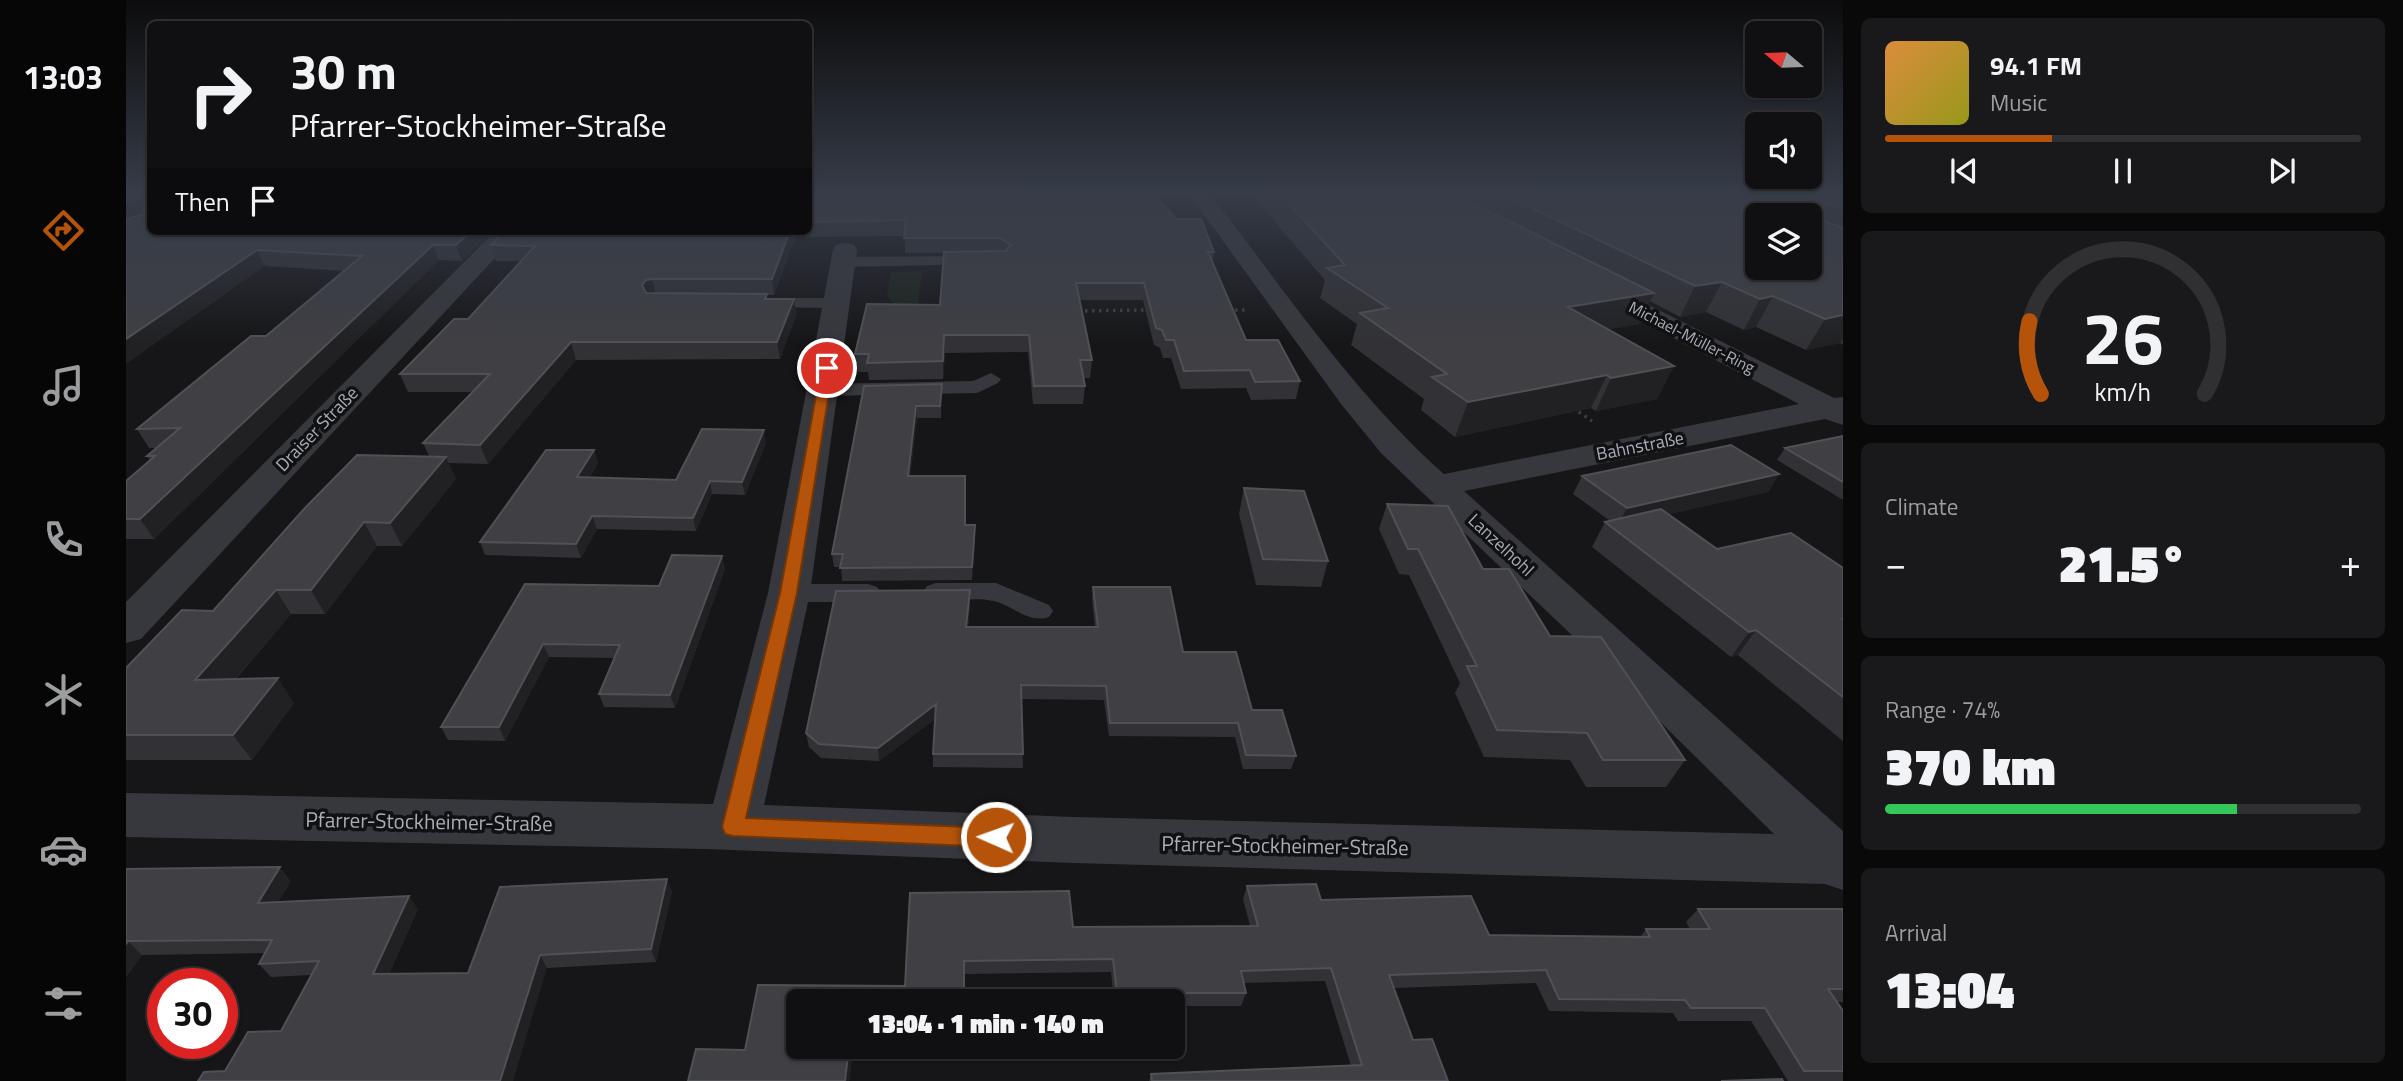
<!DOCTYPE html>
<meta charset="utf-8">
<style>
body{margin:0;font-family:"Titillium Web",sans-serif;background:#19191b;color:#f1f3f6;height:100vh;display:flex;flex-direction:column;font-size:26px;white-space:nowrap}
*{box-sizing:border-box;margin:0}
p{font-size:23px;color:#9c9d9f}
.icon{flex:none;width:38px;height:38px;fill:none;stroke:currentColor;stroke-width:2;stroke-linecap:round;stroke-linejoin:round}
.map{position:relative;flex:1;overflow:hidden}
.drawer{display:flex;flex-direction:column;gap:18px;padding:18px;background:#09090a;width:560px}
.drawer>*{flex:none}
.hud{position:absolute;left:21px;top:21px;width:665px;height:214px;border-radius:10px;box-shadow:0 2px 5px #0004,0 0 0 2px #303032;background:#101012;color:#f1f3f6;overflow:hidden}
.needle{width:46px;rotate:289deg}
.controls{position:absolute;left:1619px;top:21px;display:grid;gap:14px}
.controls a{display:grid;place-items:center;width:77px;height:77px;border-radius:10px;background:#101012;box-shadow:0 2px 5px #0004,0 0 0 2px #303032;font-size:35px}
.speed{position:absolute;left:21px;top:968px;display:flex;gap:14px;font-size:35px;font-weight:700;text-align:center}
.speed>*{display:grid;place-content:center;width:91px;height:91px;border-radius:50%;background:#101012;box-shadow:0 2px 5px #0004,0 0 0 2px #303032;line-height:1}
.speed .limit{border:10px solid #d22;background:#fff;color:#111}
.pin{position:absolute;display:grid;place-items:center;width:60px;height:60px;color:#fff;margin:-30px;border:4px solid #fff;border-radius:50%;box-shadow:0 2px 7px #0007}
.me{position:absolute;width:77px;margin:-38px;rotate:272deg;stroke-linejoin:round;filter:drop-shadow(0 0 5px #0008)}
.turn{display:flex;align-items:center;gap:24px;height:147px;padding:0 28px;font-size:32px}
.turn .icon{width:91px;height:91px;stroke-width:2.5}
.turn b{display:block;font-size:49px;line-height:60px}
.then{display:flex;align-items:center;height:66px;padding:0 28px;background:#0003;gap:14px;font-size:26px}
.big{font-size:52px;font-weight:800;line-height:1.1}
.drawer .card{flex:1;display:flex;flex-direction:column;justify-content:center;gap:10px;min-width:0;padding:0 24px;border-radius:10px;background:#19191b}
.drawer .dial{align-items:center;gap:0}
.dial svg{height:182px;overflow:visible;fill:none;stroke:#303032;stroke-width:7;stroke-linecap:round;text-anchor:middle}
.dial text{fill:#f1f3f6;stroke:none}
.song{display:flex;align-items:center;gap:21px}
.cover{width:84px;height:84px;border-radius:10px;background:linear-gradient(135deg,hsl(30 70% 55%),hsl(60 70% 35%))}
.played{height:7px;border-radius:4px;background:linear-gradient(90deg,#b45309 35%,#303032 35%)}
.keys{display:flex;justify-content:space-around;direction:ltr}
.heat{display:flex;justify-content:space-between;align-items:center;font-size:38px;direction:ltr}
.charge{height:10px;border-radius:5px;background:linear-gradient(90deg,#34c759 74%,#303032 0)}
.trip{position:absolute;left:660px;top:989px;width:399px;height:70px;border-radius:10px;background:#101012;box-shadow:0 2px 5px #0004,0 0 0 2px #303032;font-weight:800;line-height:70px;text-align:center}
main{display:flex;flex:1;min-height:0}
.tab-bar{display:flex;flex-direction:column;width:126px;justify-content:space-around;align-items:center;background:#060607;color:#9c9d9f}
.tab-bar .icon{width:49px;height:49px}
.tab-bar .selected{color:#b45309}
.tab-bar b{font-size:32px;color:#f1f3f6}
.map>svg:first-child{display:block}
.green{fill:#1c231d}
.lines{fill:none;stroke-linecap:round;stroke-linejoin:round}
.path{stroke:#3d3f44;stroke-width:3.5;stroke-dasharray:2.5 4.5;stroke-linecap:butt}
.lane{fill:#37383d;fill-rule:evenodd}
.street{fill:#37383d;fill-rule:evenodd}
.wall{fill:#323236}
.shaded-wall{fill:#212124}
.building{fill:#3f3f44;stroke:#4f5156;stroke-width:2;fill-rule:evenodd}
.route{fill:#b45309;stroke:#753606;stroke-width:2}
.labels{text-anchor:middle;stroke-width:7;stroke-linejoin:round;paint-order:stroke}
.far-street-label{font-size:16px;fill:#a8adb8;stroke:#111113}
.street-label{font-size:18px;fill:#a8adb8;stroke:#111113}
.near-street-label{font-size:21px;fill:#a8adb8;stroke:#111113}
</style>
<main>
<nav class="tab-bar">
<b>13:03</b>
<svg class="icon selected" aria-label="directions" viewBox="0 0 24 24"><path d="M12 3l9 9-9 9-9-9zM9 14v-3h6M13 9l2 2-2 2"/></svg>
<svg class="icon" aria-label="music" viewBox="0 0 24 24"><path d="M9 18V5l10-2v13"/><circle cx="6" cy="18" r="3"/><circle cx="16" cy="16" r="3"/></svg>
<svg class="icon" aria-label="phone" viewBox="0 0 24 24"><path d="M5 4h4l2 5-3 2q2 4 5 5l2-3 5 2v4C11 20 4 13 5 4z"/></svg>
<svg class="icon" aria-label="climate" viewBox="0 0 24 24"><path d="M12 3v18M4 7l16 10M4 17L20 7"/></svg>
<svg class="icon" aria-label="car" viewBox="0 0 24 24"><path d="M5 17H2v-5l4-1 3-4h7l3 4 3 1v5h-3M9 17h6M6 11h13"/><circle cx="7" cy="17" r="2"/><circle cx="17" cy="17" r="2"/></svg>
<svg class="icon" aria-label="filters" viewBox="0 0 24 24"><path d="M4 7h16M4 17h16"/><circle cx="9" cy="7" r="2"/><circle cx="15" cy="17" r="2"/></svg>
</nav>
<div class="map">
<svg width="1717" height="1081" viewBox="0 0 1717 1081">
<rect width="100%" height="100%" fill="#161618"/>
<!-- green -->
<path class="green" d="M796,271l-4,34h-23l-8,-9 4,-24z"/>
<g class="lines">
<!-- path -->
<path class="path" d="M1102,310h19
M952,311l71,-1
M1447,408l19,13"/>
<!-- lane -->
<path class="lane" d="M888,191h14l4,21 -2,3h-10z
M850,256l8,5 -2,3 -139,3 -8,-5 8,-5z
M635,298h77l8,5 -8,5 -83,-1 -2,-4 2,-4z
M865,373l10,6 -3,4 -21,10 -153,3 -7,-2 -3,-4 3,-4 7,-2 149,-3z
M810,583h60l53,22 4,6 -4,6c-21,7 -36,-12 -56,-16 -22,-5 -45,3 -66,-3l-4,-6 4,-6z
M663,584h79l9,3 4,6 -4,6 -9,3h-79l-9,-3 -4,-6 4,-6z"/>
<!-- street -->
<path class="street" d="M1061,191h21c75,97 145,202 236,283l355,-70 -209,-110 -4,-6 4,-6 9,-2 235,118 9,-1v28l-18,-6 -361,72 379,340v59l-18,-6 -751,-21 -368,-14 -580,-12v-44l587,11 55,-211 65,-343 3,-5 9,-2 9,2 3,5 -47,343 -46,212 310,12 700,17 -196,-193 -197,-188 -40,-49z
M369,231h25l-379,408 -15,4v-41z"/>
</g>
<!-- wall -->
<path class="wall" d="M682,191l93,2 129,10 1,-1 -2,-11h123l24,28 38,33 -1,10 33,78 54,41 -4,18 -45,1 -5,-12 -65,1 -10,-31h-8l-3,-10 -6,-3 -11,-45h-64l13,60 -2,18h-7l2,8 -2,18h-50l-5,-52 -83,1 -2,26 -74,1 -1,-8h-11l-2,-18 85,-49 4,-52h-39v-17l-110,1 -21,58h-7v4h27l2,17 -16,43 -204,1 -88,104 -40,-1 8,16 -54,67h-25l-52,68h-34l-55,65 58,24 -42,57h-126v-92l87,-57 216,-155 -6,-13 49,-51h-64l-8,-18 68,-55 53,-58h-25l-5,-16 13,-14h304z
M1131,191h586v154l-3,-2 -34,7 -50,-23 -12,3 -38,-18 -26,5 -30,-16 -10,23 -32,5 66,37 -17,33 -61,12 -5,-3 -136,29 -34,-27 3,-11 -73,-54 6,-21 -37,-26 5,-18 -69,-80z
M24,231h342l-30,30 -23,-1 -285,279h-28v-58l24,-21 -3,-4 11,-8h-9l-12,-19 129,-93 79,-65 -80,-5z
M816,384l-1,34h-24l-7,58 55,49h10v13l-3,42 -130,1 -1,-14h-7l-2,-13 32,-168z
M1717,436v64l-66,-40 8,-12z
M640,443l-21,52 -33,-1 -16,37 -99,-2 -16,29 -96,-3 -5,-13 114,-92 4,13 -9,15 87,2z
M1653,474l-11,18 -99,22 48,35 126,19v173l-105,-86 -7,2 -139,-110 13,-25 5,-1 -37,-27 9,-18z
M1118,488l84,73 -7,26 -65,-2 -17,-71z
M1261,504l96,65 67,67 135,124 -19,27h-80l-16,-27 -86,-3 -29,-64 5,-10 -51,-108 -10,-1 -20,-45z
M596,556l3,13 -50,139 -71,-1 -5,-13 16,-36 -66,-1 -44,84 -57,-1 -7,-13 84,-143 134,2z
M967,587l90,65 69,58 44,46 -5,13h-48l-8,-32 -126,-1 -5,-36 -83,-1 2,69 -90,-1v-13l2,-35 -56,42 -58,-3 -12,-11 -3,-14 164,-129 -2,23h127l-3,-27z
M0,869l165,12 -13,21 140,7 -29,65 79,-1 204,-81 -16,70 -109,6 -322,103 56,-40 30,-56 -40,2 -12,-13 6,-11 -123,2 -16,22z
M1121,886l242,49 151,2 6,-8h44l-4,-7 12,-13h145v93h-6l6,9v70h-55l-37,-60h-73l-5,-8 -124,-2 -13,-28 -142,5 19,52 35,41h-299l2,-7 200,-8 -26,-85 -81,2 2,10 -5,13h-69v-5h-58l-3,-29 -146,2 -167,72h167v10l-113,3 -3,22h-161l57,-31 160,-64 5,-93 163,34 177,-1 -7,-27z"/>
<!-- shaded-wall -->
<path class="shaded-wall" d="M18,196l6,15 -24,8v-17z
M345,231h21l-30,30 -6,-16z
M664,231h4l1,6 -21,58 -2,-16z
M307,245l6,15 -285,279 -14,-20z
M131,250l8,16 -139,98v-25z
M526,279l4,16 -10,7 -4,-17 4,-5z
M1596,282l-16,30 -26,5 15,-31z
M1528,293l-14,31 -85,15 13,-32z
M1647,296l-17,31 -12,3 16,-31z
M668,299l2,17 -16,43 -3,-17z
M1717,315v23l-3,5 -34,7 19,-31z
M818,335l1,18 -2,26v-18z
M445,342l5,18 -88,104 -8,-19z
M1548,366l-17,33 -61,12 15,-33z
M1481,375l-16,33 -136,29 13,-35z
M790,406l1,12 -8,71 -1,-13z
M638,430l2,13 -21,52 -3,-13z
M468,450l4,13 -17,27 -4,-13z
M320,457l10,22 -54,67 -12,-23z
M1653,474l-11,18 -151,34 10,-18z
M584,481l2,13 -16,37 -3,-13z
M466,516l5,13 -16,29 -5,-14z
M238,522l13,24 -52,68 -14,-24z
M849,525v13l-3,42v-13z
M596,556l3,13 -50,139 -5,-13z
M150,590l15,24 -78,91 -18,-25z
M844,590v14l-3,36 -1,-13z
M1630,630l-18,25 -7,2 18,-25z
M417,644l6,13 -44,84 -6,-14z
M152,678l16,25 -42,57 -19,-25z
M810,704v14l-57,43 -1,-13z
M154,867l11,14 -22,35 -11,-13z
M541,879l5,13 -16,70 -5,-13z
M283,896l9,13 -35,78 -10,-13z
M2,941l14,14 -16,22v-33z
M414,955l7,13 -34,113h-13z
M723,1047l3,12 -3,22h-4z"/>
<!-- building -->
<path class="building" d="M0,191h24v40h321l-15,14h-23l-293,274h-14v-38l29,-25h-8l33,-28 -43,1 114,-93h15l96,-80 -105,-6 -131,89v-120l18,-5v-18l-18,6z
M682,191h93v2h14v-2h101l3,11 11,1 5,-4 -2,-8h119l24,28h25l13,33h-6l38,88h32l22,41 -45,1 -5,-12 -66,1 -10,-31h-8l-4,-10 -6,-2 -12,-45h-68l16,77h-12l5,26h-51l-5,-51h-85l-1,26 -76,2 2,-9h-14l12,-50 73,1 4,-53 62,-1 5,-6 -11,-7h-96l2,-18 -98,2z
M1151,191h179l12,10 186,92 -86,14 106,59 -63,12 -4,-3 -139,27 -36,-25 15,-3 -87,-61 28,-5 -61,-40 18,-3z
M1370,191h225l49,14 4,-2 -1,-12h70v18l-17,-6 -3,3 1,15 19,7v87l-18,4 -52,-23 -13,3 -38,-17 -27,4zM1631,215h53v53h-53z
M378,231h286l-18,48h-120l-6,1 -4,5 4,8 121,1 -2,5h29l-17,43h-206l-91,103 -57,-2 67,-69h-90l54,-55h14l67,-73 -44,-1z
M816,384l-2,22h-24l-8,70h57v49h10l-3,42 -132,1 3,-14h-11l32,-168z
M576,429l62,1 -22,52 -32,-1 -17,37 -101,-2 -16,28 -96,-2 66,-92h48l-17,27 99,3z
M1717,436v46l-58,-34z
M1605,445l48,29 -152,34 -45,-32z
M231,455l89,2 -56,66 -26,-1 -53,68h-35l-81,90 83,-2 -45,57h-107v-67l56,-58 31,1 91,-102z
M1118,488l60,3 24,70 -65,-2z
M1261,504l61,2 35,63h26l41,67 51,1 84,123h-82l-16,-27 -90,-3 -30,-64h10l-59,-117h-10z
M1535,509l56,40 74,-16 52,35v51h-1l1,1v77l-87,-67 -7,2 -144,-110z
M546,555l50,1 -52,139 -71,-1 21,-49 -77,-1 -44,83h-58l84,-143 134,2z
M967,587h77l13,65h53l16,58h30l14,46 -50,-1 -8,-32h-128l-4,-37 -85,-1 2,69h-90l3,-50 -58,44 -59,-4 -13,-11 30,-142 134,-1 -4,37h132z
M154,867l-22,36 151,-7 -36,78 95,-1 32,-86 167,-8 -16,70 -111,6 -40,126h-302l6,-9 21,-1 23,-39 33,-1 38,-70 -60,3 13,-24 -144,1 -2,3v-75z
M1190,884l5,16 150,-4 18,39 161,2 -4,-8h64l-12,-20h145v80h-15l15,22v60h-39l-39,-63h-74l-6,-8 -126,-1 -13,-29 -157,5 24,65 19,-1 16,42h-296l-1,-7 211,-9 -31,-97 -90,3 5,22h-129l-4,-34 -149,2v40h-166v45h69l-18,1 -4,34h-157l8,-32 49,1 13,-65 147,1 5,-93 159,-2 4,36 185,-1 -11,-40z
M1656,1079l1,2h-62z"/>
<!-- sky -->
<linearGradient id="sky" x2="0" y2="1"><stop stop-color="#0c0c0d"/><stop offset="0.56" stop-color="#363c48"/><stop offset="1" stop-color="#363c48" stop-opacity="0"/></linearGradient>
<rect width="1717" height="343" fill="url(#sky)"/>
<!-- route -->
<path class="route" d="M701,364l6,4 -36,225 -51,225 250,10 7,2 4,7 -4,7 -7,3 -263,-11 -8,-2 -3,-7 58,-234 41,-225z"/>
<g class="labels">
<!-- far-street labels -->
<g class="far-street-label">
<text transform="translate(1566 337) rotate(27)" y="6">Michael-Müller-Ring</text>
</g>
<!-- street labels -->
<g class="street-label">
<text transform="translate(191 429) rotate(-46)" y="6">Draiser Straße</text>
<text transform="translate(1514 446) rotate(-11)" y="6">Bahnstraße</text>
<text transform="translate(1375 545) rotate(43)" y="6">Lanzelhohl</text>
</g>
<!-- near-street labels -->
<g class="near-street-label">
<text transform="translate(303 822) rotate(1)" y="7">Pfarrer-Stockheimer-Straße</text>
<text transform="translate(1159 846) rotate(1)" y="7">Pfarrer-Stockheimer-Straße</text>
</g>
</g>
</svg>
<div class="controls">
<a><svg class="needle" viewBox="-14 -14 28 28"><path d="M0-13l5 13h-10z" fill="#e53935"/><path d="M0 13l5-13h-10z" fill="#9c9d9f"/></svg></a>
<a><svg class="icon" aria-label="sound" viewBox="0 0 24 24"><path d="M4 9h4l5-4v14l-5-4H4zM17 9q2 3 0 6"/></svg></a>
<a><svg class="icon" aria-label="layers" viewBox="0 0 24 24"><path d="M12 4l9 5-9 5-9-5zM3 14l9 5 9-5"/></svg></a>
</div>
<div class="speed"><div class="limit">30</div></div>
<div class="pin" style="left:701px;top:368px;background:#d93025"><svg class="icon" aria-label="arrive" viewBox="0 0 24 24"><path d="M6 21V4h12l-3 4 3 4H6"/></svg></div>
<svg class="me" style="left:870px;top:837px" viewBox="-20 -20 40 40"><circle r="17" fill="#b45309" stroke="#fff" stroke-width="3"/><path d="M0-11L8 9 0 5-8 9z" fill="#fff"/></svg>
<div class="trip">13:04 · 1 min · 140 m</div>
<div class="hud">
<div class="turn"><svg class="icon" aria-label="right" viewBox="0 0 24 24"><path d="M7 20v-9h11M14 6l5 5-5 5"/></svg><div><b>30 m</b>Pfarrer-Stockheimer-Straße</div></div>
<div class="then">Then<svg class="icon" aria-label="arrive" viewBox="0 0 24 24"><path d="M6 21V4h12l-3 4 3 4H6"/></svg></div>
</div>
</div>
<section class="drawer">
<div class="card">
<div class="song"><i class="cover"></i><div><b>94.1 FM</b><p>Music</p></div></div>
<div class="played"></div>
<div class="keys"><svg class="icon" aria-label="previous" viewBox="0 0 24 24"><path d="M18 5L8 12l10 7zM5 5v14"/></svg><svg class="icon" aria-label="pause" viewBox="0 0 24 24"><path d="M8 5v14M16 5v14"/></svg><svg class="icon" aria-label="next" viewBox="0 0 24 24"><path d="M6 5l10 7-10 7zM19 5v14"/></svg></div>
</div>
<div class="card dial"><svg viewBox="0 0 100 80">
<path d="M14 69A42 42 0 1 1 86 69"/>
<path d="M14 69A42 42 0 0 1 9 37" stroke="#b45309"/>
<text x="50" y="56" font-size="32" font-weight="700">26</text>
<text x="50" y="72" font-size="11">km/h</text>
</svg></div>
<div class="card"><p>Climate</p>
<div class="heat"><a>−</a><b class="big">21.5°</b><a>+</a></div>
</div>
<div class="card"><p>Range · 74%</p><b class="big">370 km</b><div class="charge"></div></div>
<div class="card"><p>Arrival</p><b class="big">13:04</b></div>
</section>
</main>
